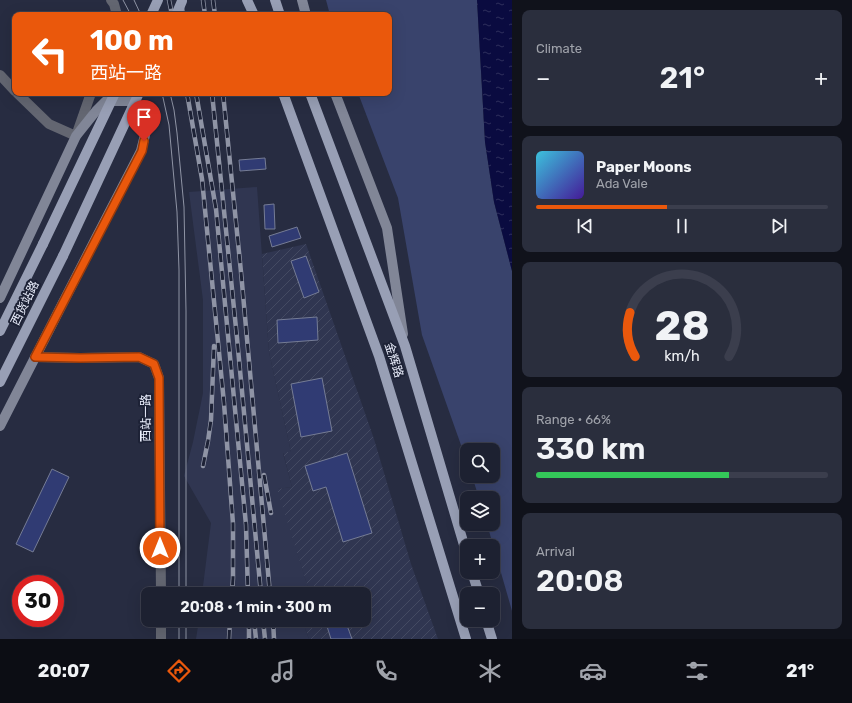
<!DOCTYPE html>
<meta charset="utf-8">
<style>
body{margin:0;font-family:Rubik,"Noto Sans SC",sans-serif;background:#2a2e3d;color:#f1f3f6;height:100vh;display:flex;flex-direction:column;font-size:15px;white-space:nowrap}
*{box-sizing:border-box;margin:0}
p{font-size:13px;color:#a0a3ab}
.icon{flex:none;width:22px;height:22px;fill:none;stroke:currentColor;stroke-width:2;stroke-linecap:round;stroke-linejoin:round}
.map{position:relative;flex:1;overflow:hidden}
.side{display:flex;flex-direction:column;gap:10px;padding:10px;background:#10121b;width:340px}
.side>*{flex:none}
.banner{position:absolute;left:12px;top:12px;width:380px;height:84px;border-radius:8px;box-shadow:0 4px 16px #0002,0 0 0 1px #3b3e4d;background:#ea580c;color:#fff;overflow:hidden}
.controls{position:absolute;left:460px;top:443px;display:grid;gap:8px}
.controls a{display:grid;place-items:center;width:40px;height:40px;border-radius:8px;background:#1d2131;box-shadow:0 4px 16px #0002,0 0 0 1px #3b3e4d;font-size:20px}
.speed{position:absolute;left:12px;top:575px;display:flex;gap:8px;font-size:20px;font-weight:700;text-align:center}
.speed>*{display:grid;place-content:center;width:52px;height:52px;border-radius:50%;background:#1d2131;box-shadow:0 4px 16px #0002,0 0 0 1px #3b3e4d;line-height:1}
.speed .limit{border:6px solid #d22;background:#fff;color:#111}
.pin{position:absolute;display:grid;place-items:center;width:34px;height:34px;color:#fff;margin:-41px -17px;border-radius:50% 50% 50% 0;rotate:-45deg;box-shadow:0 0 4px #0007}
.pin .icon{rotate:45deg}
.me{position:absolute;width:44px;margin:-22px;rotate:0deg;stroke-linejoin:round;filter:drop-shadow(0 0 3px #0008)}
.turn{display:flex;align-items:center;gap:14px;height:84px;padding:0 12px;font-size:18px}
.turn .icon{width:52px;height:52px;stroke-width:2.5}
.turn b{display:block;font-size:28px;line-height:34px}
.big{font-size:30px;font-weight:600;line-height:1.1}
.side .tile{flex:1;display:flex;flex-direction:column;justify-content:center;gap:6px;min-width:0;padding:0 14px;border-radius:8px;background:#2a2e3d}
.side .dial{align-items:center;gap:0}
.dial svg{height:104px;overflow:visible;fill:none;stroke:#3b3e4d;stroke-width:7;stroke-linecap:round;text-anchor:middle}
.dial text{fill:#f1f3f6;stroke:none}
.song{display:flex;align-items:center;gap:12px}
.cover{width:48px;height:48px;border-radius:6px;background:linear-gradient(135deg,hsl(190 70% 55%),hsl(260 70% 35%))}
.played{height:4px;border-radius:2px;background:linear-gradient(90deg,#ea580c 45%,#3b3e4d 45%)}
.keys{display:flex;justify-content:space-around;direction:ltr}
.heat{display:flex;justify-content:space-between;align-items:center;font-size:22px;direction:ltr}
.charge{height:6px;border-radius:3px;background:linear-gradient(90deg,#34c759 66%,#3b3e4d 0)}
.trip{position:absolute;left:141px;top:587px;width:230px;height:40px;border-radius:8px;background:#1d2131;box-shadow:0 4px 16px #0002,0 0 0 1px #3b3e4d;font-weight:600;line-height:40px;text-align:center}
.menu{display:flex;height:64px;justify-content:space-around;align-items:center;background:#0c0d14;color:#a0a3ab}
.menu .icon{width:28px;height:28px}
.menu .selected{color:#ea580c}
.menu b{font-size:18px;color:#f1f3f6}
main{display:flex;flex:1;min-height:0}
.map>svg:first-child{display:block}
.built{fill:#303651}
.industrial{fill:url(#industrial-furrows)}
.park{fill:#39436c}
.water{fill:url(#water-ripples)}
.building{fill:#303b73;stroke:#757c95}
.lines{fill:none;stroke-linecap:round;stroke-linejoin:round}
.minor{stroke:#636671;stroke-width:10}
.secondary{stroke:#818697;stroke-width:10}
.primary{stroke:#989fb5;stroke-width:10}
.tram{stroke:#8f94a5;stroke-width:1}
.rail-casing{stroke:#8f94a5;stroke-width:4.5}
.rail{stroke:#1d2236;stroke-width:3;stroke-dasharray:9;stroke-linecap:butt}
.primary-bridge{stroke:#989fb5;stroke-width:10}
.route-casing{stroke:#983908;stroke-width:10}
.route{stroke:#ea580c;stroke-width:7}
.labels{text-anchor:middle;stroke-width:4;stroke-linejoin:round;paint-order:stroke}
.street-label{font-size:12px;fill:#ebeffd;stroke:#1d2236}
</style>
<main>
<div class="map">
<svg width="512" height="639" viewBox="0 0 512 639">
<defs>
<pattern id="industrial-furrows" width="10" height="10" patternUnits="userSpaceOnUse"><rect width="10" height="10" fill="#303651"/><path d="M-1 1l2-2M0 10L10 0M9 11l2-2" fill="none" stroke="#444a62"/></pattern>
<pattern id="water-ripples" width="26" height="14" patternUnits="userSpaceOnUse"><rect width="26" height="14" fill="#0a0b40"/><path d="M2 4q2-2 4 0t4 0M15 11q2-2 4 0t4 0" fill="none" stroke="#2e2f5c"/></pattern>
</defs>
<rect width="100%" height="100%" fill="#272c41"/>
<!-- built -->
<path class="built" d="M257,187l12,165 22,100 -8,1 9,34 -14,2 32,105h-108l9,-71 -27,-47 9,-34 10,-49v-93l-14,-108z
M199,620h103l7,19h-113z"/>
<!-- industrial -->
<path class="industrial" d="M306,244l68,195 37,125 27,75h-129l-7,-19h62v-26h-54l-33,-105 15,-2 -9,-35h8l-22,-100 -7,-98z"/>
<!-- park -->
<path class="park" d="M326,0h151l8,142 9,60 18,69v340l-25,-87h6v-26h-14l-7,-22h21v-26h-26v12l-45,-127 -24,-137 -40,-105h31v-78h-59z"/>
<!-- water -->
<path class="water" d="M477,0h35v271l-18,-69 -9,-60z"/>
<!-- building -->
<path class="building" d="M265,158l1,11 -26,2 -1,-11z
M274,204l1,25h-10l-1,-24z
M297,227l4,11 -29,9 -3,-11z
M306,256l13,36 -15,6 -13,-37z
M317,317l1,23 -40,3 -1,-23z
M322,378l10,53 -31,6 -10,-53z
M347,453l25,80 -29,9 -17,-55 -13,4 -8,-25z
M52,469l17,8 -36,75 -17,-8z
M325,620h20l7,19h-21z"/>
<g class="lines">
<!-- minor -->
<path class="minor" d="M111,0l3,4 3,11
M0,75l15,16
M17,93l32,31 27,12 15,-43
M35,357l45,1 59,-1 15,7 5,14 2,216
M161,620v19"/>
<!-- secondary -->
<path class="secondary" d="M302,0l4,15
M335,93l52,135 16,106
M0,298l76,-162 20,-25 10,-10h23l16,13 1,17 -5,20 -46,89 -95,186"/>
<!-- primary -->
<path class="primary" d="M247,0l7,15
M275,0l5,15
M151,15l7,-15
M283,93l96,263 87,283
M310,93l95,253 62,209
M0,331l43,-87
M0,382l63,-126
M472,572l7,22
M486,620l6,19"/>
<!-- tram -->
<path class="tram" d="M123,0l8,15
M134,0l7,15
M162,93l7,32 8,87 2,58v324
M170,93l4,17 3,23 7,74 2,104v283
M179,639v-19
M186,639v-19"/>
<!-- rail casing -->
<g class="rail-casing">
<path id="rail" d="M169,0l3,15
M181,0l2,15
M203,0l2,15
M213,0l2,15
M187,93l15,86 22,224 9,121v54l-1,16
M196,93l20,116 30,316 2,69
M212,93l25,245 24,256
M223,93l18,179 29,322
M203,466l5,-25 3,-21 3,-74
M264,475l7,38
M249,620v19
M254,620l2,19
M263,620l2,19
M273,620l1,19
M229,639l1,-19"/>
</g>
<!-- rail -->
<use href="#rail" class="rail"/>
<!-- primary-bridge -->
<path class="primary-bridge" d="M176,15l6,-14
M43,244l72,-151
M63,256l76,-163"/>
</g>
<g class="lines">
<!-- route casing -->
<g class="route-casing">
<path id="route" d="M144,141l-2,10 -107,206 45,1 59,-1 15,7 5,14 1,170"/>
</g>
<!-- route -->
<use href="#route" class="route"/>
</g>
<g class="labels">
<!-- street labels -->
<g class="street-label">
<text transform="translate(25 303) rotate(-64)" y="4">西货站路</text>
<text transform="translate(394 360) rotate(72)" y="4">金辉路</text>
<text transform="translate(146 418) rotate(-90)" y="4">西站一路</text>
</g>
</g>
</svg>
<div class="controls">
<a><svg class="icon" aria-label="search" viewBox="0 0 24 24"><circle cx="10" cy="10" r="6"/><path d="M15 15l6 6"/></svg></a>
<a><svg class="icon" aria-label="layers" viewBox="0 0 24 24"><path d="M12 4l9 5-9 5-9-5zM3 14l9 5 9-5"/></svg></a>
<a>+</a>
<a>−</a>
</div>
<div class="speed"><div class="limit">30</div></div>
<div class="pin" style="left:144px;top:141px;background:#d93025"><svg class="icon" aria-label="arrive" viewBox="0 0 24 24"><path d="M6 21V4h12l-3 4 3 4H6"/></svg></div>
<svg class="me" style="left:160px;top:548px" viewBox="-20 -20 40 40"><circle r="17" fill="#ea580c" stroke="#fff" stroke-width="3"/><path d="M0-11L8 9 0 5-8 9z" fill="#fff"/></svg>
<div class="trip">20:08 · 1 min · 300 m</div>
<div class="banner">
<div class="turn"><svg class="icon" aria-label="left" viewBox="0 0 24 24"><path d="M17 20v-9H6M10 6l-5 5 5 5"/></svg><div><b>100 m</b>西站一路</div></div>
</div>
</div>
<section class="side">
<div class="tile"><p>Climate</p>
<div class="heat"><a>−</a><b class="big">21°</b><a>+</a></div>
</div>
<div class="tile">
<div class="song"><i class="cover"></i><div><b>Paper Moons</b><p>Ada Vale</p></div></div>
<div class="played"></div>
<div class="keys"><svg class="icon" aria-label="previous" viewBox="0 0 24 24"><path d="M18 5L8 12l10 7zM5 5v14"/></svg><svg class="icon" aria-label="pause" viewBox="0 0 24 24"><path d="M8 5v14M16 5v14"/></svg><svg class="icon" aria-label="next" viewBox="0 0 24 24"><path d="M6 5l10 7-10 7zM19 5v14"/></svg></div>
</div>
<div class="tile dial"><svg viewBox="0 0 100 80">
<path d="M14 69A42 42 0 1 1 86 69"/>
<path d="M14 69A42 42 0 0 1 10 35" stroke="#ea580c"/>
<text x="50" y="56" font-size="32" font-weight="700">28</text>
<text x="50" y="72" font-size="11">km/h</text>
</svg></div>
<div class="tile"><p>Range · 66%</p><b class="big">330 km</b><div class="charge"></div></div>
<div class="tile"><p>Arrival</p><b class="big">20:08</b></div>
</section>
</main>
<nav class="menu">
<b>20:07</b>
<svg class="icon selected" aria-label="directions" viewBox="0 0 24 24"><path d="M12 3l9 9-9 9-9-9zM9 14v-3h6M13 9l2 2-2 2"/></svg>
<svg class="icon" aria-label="music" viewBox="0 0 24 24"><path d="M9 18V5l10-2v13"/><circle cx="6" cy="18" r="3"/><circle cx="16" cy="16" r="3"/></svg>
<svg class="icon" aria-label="phone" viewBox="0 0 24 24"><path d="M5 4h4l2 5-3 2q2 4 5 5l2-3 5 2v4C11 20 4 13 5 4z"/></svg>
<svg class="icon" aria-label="climate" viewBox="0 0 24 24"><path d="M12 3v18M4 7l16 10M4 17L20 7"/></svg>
<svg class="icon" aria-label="car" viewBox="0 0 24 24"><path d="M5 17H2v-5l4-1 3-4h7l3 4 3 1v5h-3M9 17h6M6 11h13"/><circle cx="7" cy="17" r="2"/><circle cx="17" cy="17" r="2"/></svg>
<svg class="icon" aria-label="filters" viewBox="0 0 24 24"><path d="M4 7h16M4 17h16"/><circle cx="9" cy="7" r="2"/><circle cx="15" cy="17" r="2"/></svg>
<b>21°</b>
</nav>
